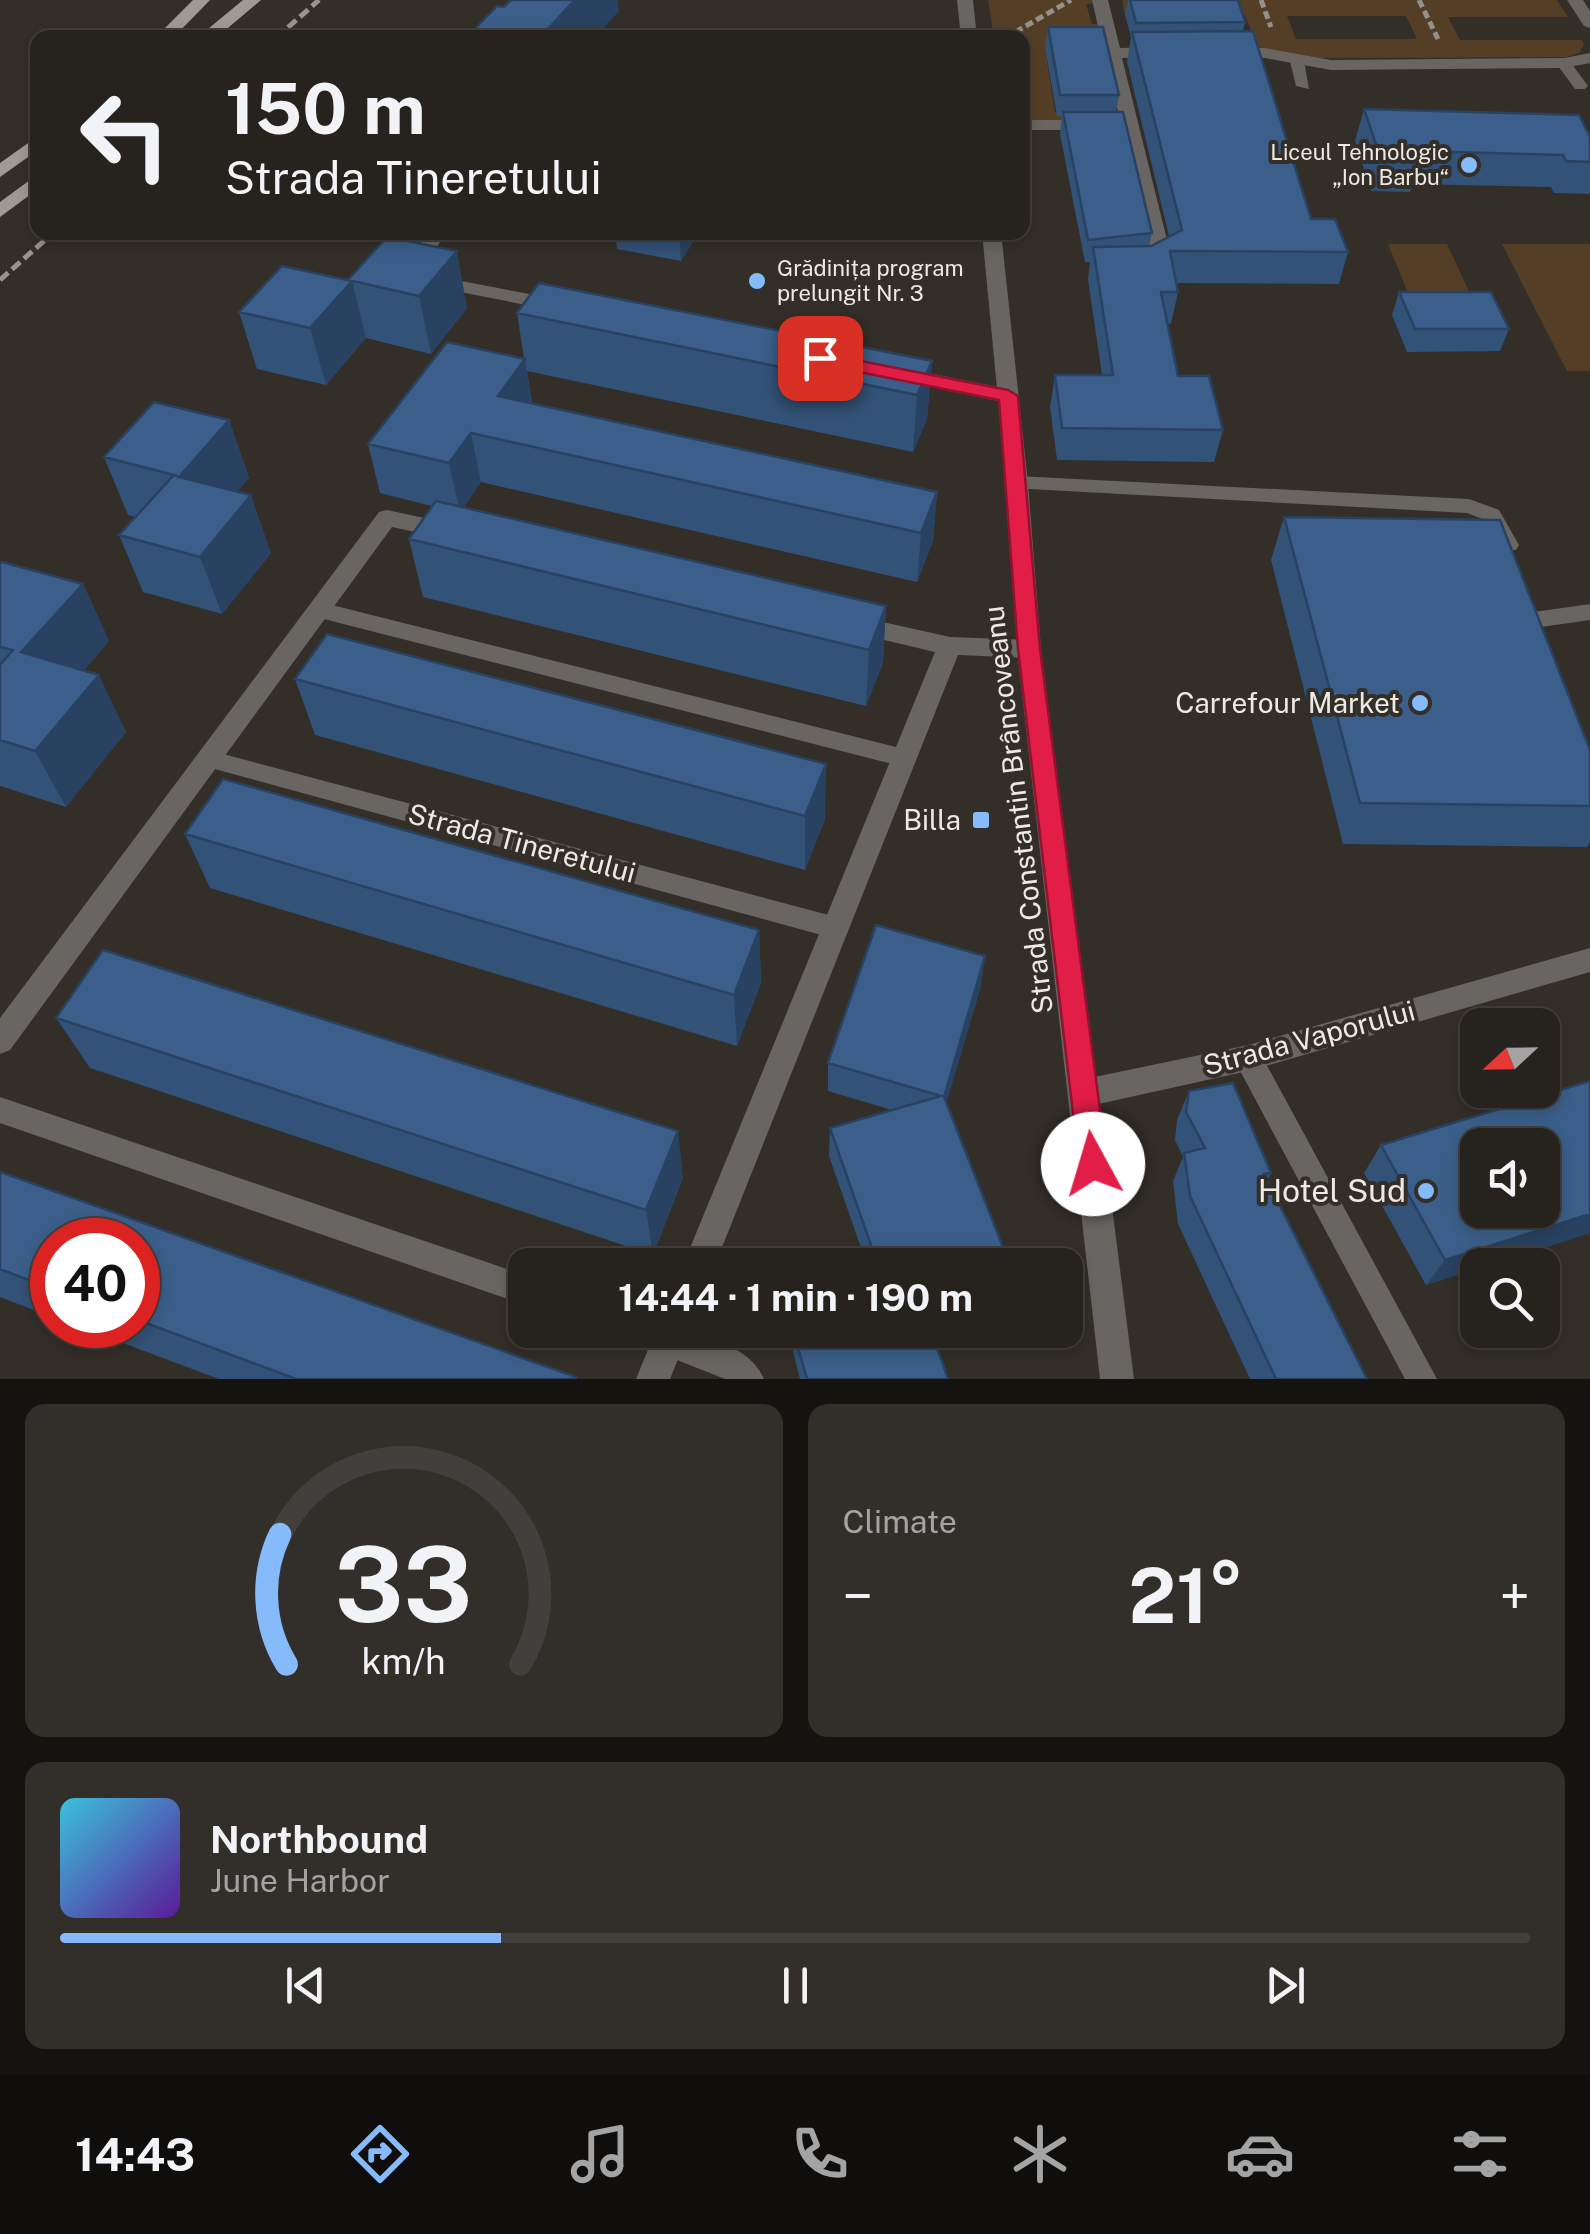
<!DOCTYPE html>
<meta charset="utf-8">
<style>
body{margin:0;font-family:"Public Sans",sans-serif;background:#322f2b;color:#f1f3f6;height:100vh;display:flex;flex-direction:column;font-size:38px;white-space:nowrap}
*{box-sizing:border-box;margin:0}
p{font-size:32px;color:#a4a4a4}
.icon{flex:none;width:55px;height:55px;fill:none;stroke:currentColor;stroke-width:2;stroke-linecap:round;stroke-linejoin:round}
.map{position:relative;height:1379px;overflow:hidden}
.panel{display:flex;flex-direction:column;gap:25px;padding:25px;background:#151310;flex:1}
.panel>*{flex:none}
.guide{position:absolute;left:30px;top:30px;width:1000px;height:210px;border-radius:20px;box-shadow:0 5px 15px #0003,0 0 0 2px #423f3c;background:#26221e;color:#f1f3f6;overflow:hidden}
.needle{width:65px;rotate:248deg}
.controls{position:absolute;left:1460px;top:1008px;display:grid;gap:20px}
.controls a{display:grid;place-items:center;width:100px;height:100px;border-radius:20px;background:#26221e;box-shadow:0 5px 15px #0003,0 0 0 2px #423f3c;font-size:50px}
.speed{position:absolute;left:30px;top:1218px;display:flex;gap:20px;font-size:50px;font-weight:700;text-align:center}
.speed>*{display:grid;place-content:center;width:130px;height:130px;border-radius:50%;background:#26221e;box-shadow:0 5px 15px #0003,0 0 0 2px #423f3c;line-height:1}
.speed .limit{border:15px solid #d22;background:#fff;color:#111}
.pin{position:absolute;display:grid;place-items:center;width:85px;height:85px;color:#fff;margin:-42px;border-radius:20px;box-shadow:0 5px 15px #0006}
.me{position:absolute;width:110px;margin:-55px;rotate:354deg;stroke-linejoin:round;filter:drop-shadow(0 0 8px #0008)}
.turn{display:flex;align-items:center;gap:35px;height:210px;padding:0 30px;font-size:45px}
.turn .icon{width:130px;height:130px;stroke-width:2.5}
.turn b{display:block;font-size:70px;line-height:85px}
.big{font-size:75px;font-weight:700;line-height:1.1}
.panel .widget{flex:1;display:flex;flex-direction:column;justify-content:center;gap:15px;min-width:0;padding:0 35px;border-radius:20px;background:#322f2b}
.panel .dial{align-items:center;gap:0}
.dial svg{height:260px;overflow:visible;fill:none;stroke:#423f3c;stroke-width:7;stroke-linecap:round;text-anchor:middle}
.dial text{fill:#f1f3f6;stroke:none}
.song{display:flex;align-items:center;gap:30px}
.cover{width:120px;height:120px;border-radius:15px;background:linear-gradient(135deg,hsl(190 70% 55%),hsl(270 70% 35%))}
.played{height:10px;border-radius:5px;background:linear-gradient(90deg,#85bbfb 30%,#423f3c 30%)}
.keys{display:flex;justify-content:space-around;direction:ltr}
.heat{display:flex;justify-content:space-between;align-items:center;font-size:55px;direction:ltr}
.panel .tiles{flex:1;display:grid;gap:25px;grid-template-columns:1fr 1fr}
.widget:last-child{grid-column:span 2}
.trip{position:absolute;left:508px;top:1248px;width:575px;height:100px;border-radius:20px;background:#26221e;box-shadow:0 5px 15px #0003,0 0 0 2px #423f3c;font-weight:700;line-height:100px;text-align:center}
.tab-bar{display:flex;height:160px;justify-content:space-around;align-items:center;background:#0f0e0c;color:#a4a4a4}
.tab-bar .icon{width:70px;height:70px}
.tab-bar .selected{color:#85bbfb}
.tab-bar b{font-size:45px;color:#f1f3f6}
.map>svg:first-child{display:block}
.green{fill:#543f26;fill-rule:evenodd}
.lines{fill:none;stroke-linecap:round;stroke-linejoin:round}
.path{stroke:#94908c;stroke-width:5;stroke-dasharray:8 4;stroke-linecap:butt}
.service{fill:#686562;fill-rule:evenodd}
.minor{fill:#686562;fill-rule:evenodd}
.tertiary{fill:#686562;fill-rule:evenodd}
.primary{fill:#a09a94;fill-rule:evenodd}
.rail{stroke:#98948f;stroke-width:5;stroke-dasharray:11 5;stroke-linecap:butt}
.wall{fill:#335277}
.shaded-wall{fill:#294261}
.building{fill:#3b5f8a;stroke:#294261;stroke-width:2.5;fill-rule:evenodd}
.route{fill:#e11d48;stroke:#92132f;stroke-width:2.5}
.poi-dot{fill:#85bbfb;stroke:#332e28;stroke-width:4}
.labels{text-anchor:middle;stroke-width:8;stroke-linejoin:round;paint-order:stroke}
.far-poi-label{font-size:22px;fill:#edeae6;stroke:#332e28;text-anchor:end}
.poi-label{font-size:28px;fill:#edeae6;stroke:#332e28;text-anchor:end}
.street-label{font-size:28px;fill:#edeae6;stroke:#332e28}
.near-poi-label{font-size:32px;fill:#edeae6;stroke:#332e28;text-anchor:end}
</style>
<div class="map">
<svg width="1590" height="1379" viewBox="0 0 1590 1379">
<rect width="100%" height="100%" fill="#332e28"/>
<!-- green -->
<path class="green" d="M988,0h107l1,3 -10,1 6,20h9l5,25h-61l10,63 51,1 2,9 -85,-1 -1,-83 -28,-1z
M1122,0h435l11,17h-120l12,23h122l2,5 -5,8 -13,4 -246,1 -63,-11 -12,-32h-120zM1287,16h119l11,23h-121z
M1388,244h59l25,54h-62z
M1502,244h88v127h-23z"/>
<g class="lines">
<!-- path -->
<path class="path" d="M1261,0l10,27
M1419,0l19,39
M1005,38l66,-38"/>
<!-- service -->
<path class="service" d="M1297,57l7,4 5,28 -13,-3 -6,-25z
M1559,60h10l19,26 -3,3h-10l-19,-26z
M1017,476l452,23 30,11 20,35 -3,5h-14l-17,-30 -18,-7 -457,-25 -3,-5 3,-5z
M320,602l584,147 8,3 4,6 -4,6 -8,3 -592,-151 -3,-6 3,-6z
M1590,604v16l-56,8 -11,-8 11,-8z
M208,750l628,167 9,3 4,8 -4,8 -9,3 -636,-174 -4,-6 4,-6z
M1248,1046l10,3 179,330h-32l-167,-312 -3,-9 3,-9z
M0,1097l525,178v30l-525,-182z
M625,1330c42,0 120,3 139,49h-39l-96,-38z"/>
<!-- minor -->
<path class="minor" d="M1092,0h16l12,48 42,-1 8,5 -8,5 -40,1 50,202 -21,12 -10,-6 11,-8z
M1567,0h16l7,11v17l-6,-2z
M1227,47l38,1 66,12 233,-2 26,-5v10l-26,5 -233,2 -66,-12 -44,-2 -2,-4z
M1022,120h72l9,5 -9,5h-72z
M428,232h19l-28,41 142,27 10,6 -10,6 -161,-32 -3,-4z
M899,367l109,22 11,7 -11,7 -116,-24 -3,-5 3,-5z
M387,510l65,14 11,8 -11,8 -60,-13 -382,523 -10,4v-36l379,-506z
M851,615l99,22 79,3 9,3 3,6 -3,6 -9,3 -71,-3 -243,610h-32l252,-613 -93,-22 -3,-6 3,-6z
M1590,948v24l-342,99 -163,36 -11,-4 -4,-10 4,-10 11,-4 163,-34z
M656,1330h34l-20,49h-34z"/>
<!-- tertiary -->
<path class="tertiary" d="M957,0h16l4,38h-16z
M982,232h19l27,251 13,166 93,730h-34l-83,-730 -11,-166z"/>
<!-- primary -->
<path class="primary" d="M193,0h17l-37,38h-18z
M243,0h18l-45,38h-19z
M38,136v14l-38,27v-14z
M38,174v15l-38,28v-15z"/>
<!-- rail -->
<path class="rail" d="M276,38l43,-38
M0,280l54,-48"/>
</g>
<!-- wall -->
<path class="wall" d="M1128,0h110l7,22 -2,9 68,188 37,33 -9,32 -163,-1 2,9 -7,32h-4l11,52 45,54 -9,32 -157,-2 -7,-53 5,-32h47l-14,-96 2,-17h-5l-25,-128 2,-18h-5l-12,-68 3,-21 71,68 -3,17 36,121 -3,13 20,-10 -42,-174 4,-25 -6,-22z
M1364,109l226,28v55l-1,2 -35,-1 -3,-6 -138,-3 -3,8 -39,-1 -16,-50z
M585,232h114l-18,29 -64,-12 -1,-10z
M387,237l80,71 -36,46 -65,-16 -40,47 -69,-16 -18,-57 109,-32z
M1399,292l110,37 -9,22 -93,1 -15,-37z
M517,313l415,48 -5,58 -14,33 -386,-81 5,33 405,88 -4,49 -16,41 -436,-100 -18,25 423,99 -3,57 -17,43 -443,-109 -14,-58 23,-33 -52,-13 -12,-49 156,-86z
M229,420l20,58 -12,13 34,62 -49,61 -79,-22 -24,-57 17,-18 -8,-2 -24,-58z
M1284,517l306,233v92l-3,5 -244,-3 -72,-284z
M0,564l83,20 26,57 -26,30 43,61 -60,75 -66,-21z
M295,679l530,140 -20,51 -490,-135z
M185,834l574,96 2,53 -24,63 -527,-158z
M981,986l-35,117 62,157 -1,5h-140l-38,-109 1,-28 62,-18 -64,-19v-28z
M56,1018l627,160 -30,77 -563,-187z
M1590,1081v152l-101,32h-11l-52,20 -62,-112 17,-28z
M1189,1091l82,82 -4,8 100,198h-117l-72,-155 -5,-43 10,-24 -8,-17 2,-20z
M0,1172l576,205v2h-357l-144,-54h63v-85h-86v77l-52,-20z
M792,1330l156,49h-148l-7,-27z"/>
<!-- shaded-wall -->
<path class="shaded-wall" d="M575,0h43l1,11 -24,27h-56z
M679,232h20l-18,29z
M457,251l10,57 -36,46 -12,-58z
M352,281l14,57 -40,47 -16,-57z
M525,359l7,49 -34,-12z
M932,361l-5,58 -14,33 4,-57z
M229,420l20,58 -48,56 -22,-57z
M471,433l10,49 -21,31 -11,-50z
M937,492l-4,49 -16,41 4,-49z
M251,495l20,58 -49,61 -22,-57z
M83,584l26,57 -58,68 -30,-57z
M886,606l-3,57 -17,43 3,-56z
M99,675l27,57 -60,75 -31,-56z
M826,764l-1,55 -20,51v-54z
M759,930l2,53 -24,63 -3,-51z
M985,956l-4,30 -41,139 4,-28z
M678,1131l5,47 -30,77 -7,-45z
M1590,1214v19l-101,32h-11v4l-52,16 19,-25z"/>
<!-- building -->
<path class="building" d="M511,0h64l-36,38h-73l31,-32 7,1z
M1130,0h108l7,22 -109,1z
M1048,27h55l16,68h-59z
M1253,31l58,188h24l13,33 -178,-1 8,41h-17l17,84h31l14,54 -161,-2 -7,-53h58l-20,-128 58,-1 31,-16 -50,-198z
M1364,109l215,6 11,22v25l-24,-1 -3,-6 -146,-4 4,9 -40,-1z
M1063,112h60l29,121 -64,7z
M387,237l70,14 -38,45 -71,-16z
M282,266l70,15 -42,47 -71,-16z
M539,283l393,78 -15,34 -400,-82z
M1399,292h92l18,37h-94z
M447,342l78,17 -27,37 439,96 -16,41 -450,-100 -22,30 -81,-19z
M154,402l75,18 -50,57 72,18 -51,62 -81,-22 55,-60 4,1 -74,-19z
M436,501l450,105 -17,44 -460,-111z
M1284,517l216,3 90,230v56l-230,-3z
M2,562l81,22 -62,68 78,23 -64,76 -35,-11v-75l13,-15 -13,-3v-83z
M327,634l499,130 -21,52 -510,-137z
M223,779l536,151 -25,65 -549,-161z
M876,925l109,31 -41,141 64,163 -15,5h-115l-48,-137 111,-32 -113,-33z
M103,950l575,181 -32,79 -590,-192z
M1590,1081v133l-145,46 -64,-115zM1478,1145h64v65h-64z
M1233,1083l38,90 -7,1 103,205h-91l-86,-183 -6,-43 21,-5 -19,-36 3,-21z
M0,1172l576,205 -1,2h-279l-158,-59v-80h-86v49l-52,-20z
M793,1330h138l17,49h-141z"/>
<!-- route -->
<path class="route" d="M820,353l188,37 10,6 22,253 67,515 -4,10 -10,4 -10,-4 -4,-10 -61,-515 -19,-249 -185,-37 -3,-5z"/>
<!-- markers -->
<g class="poi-dot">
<circle cx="1469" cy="165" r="10"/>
<circle cx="757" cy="281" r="10"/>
<circle cx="1420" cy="703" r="10"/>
<rect x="971" y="810" width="20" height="20" rx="5"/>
<circle cx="1426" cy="1191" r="10"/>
</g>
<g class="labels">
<!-- far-poi labels -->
<g class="far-poi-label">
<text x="1449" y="160">Liceul Tehnologic<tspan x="1449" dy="25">„Ion Barbu“</tspan></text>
<text x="777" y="276" text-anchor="start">Grădinița program<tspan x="777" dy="25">prelungit Nr. 3</tspan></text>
</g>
<!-- poi labels -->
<g class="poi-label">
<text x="1400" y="713">Carrefour Market</text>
<text x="961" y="830">Billa</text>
</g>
<!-- street labels -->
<g class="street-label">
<text transform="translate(1018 810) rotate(-97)" y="10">Strada Constantin Brâncoveanu</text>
<text transform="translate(522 843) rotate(15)" y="10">Strada Tineretului</text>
<text transform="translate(1309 1038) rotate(-15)" y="10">Strada Vaporului</text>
</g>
<!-- near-poi labels -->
<g class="near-poi-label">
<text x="1406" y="1202">Hotel Sud</text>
</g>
</g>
</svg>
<div class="controls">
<a><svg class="needle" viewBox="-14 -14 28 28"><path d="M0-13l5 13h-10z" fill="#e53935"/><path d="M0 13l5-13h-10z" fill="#a4a4a4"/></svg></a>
<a><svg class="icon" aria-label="sound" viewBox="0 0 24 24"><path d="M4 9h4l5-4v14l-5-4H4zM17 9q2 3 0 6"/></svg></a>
<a><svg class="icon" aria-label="search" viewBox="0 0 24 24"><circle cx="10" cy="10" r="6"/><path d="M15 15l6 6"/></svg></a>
</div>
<div class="speed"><div class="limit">40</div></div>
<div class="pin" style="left:820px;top:358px;background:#d93025"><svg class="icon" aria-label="arrive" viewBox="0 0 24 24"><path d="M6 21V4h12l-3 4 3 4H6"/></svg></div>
<svg class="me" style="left:1093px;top:1164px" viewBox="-20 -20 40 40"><circle r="19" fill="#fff"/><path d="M0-13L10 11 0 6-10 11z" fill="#e11d48"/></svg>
<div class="trip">14:44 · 1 min · 190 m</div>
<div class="guide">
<div class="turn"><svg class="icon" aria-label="left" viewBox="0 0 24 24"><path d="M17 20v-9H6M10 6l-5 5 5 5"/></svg><div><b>150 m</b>Strada Tineretului</div></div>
</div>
</div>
<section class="panel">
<div class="tiles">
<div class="widget dial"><svg viewBox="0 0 100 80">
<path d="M14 69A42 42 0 1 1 86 69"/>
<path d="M14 69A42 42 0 0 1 12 29" stroke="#85bbfb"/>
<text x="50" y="56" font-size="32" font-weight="700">33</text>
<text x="50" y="72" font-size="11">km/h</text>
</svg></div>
<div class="widget"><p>Climate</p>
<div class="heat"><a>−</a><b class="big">21°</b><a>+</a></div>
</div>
<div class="widget">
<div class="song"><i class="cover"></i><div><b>Northbound</b><p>June Harbor</p></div></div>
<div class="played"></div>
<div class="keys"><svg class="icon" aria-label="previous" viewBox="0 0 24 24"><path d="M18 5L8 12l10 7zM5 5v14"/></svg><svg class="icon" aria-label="pause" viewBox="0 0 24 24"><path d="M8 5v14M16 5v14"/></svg><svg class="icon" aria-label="next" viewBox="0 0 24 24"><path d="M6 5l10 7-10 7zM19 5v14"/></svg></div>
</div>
</div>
</section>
<nav class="tab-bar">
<b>14:43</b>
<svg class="icon selected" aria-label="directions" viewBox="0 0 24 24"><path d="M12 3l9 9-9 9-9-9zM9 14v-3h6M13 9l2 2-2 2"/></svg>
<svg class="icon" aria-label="music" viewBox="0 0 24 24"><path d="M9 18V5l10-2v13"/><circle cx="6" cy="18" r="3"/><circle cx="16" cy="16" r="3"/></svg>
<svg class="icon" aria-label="phone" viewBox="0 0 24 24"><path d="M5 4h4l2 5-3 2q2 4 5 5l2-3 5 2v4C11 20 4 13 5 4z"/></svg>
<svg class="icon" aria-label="climate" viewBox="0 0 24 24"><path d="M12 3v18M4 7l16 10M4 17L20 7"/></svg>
<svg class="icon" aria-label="car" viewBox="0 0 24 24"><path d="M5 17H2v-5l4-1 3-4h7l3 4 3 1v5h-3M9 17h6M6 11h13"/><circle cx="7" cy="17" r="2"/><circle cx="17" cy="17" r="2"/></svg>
<svg class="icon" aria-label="filters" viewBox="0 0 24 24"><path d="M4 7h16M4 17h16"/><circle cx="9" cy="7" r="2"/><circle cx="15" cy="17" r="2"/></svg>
</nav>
